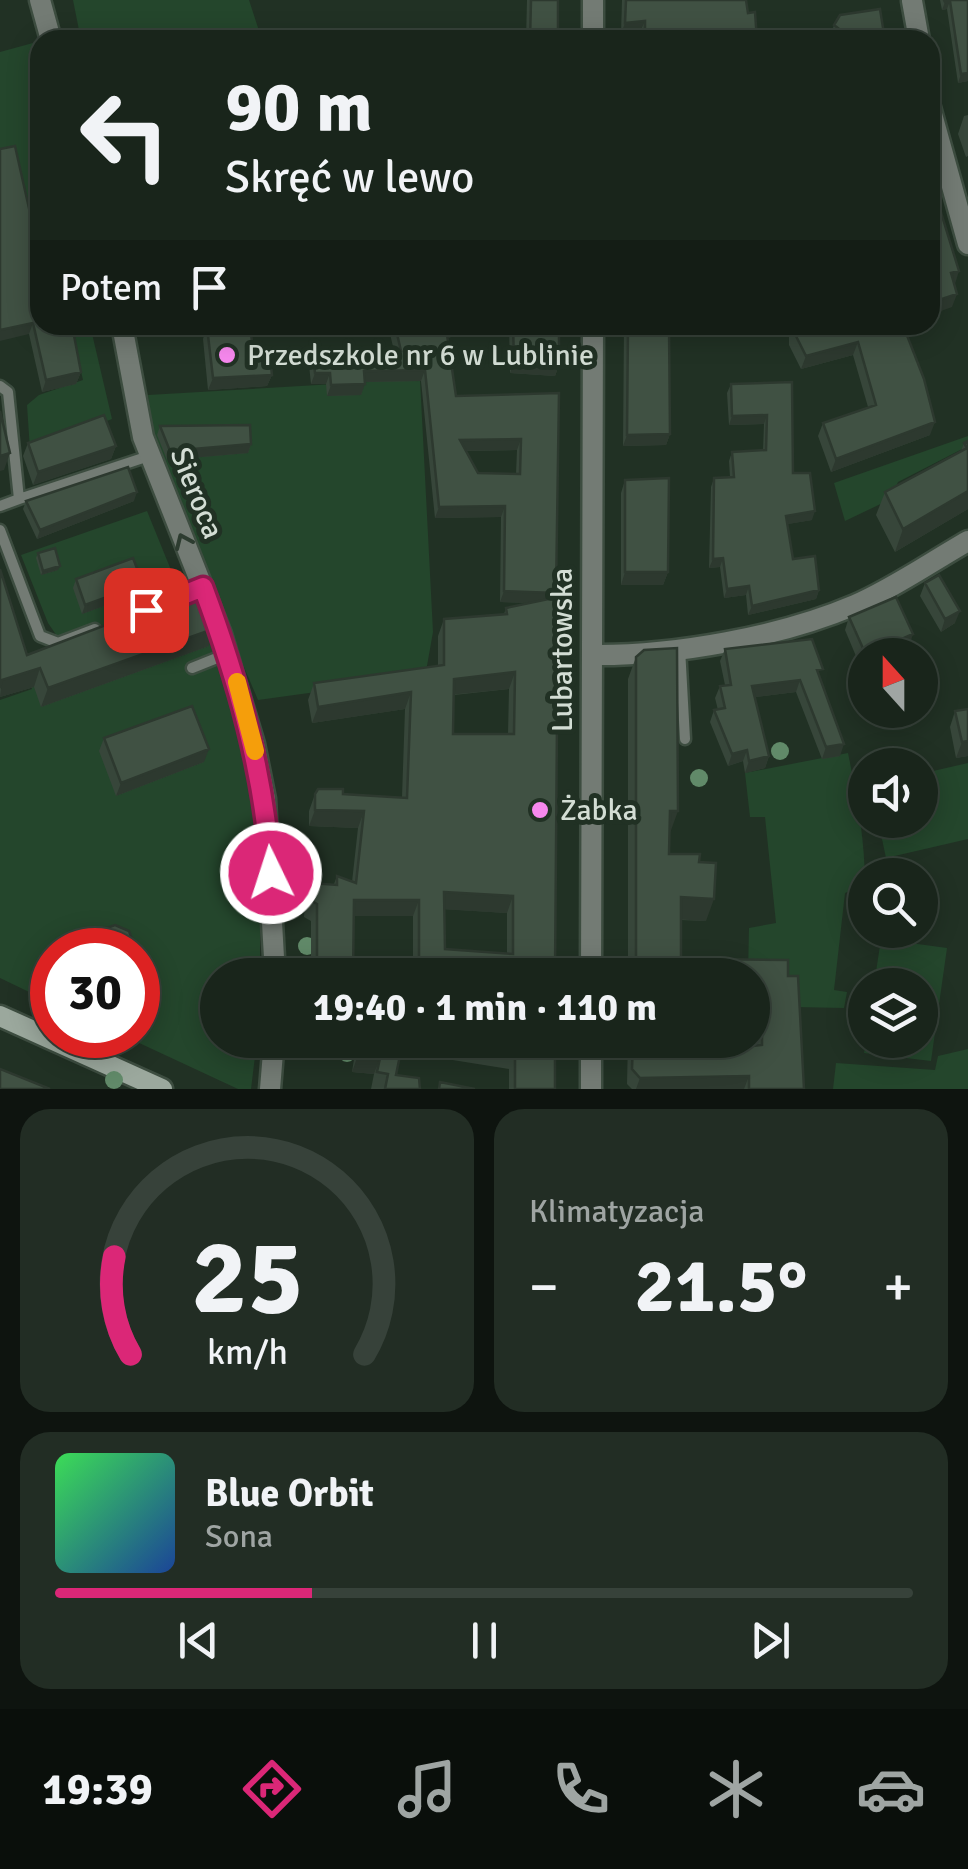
<!DOCTYPE html>
<html lang="pl">
<meta charset="utf-8">
<style>
body{margin:0;font-family:Signika,sans-serif;background:#222d24;color:#f1f3f6;height:100vh;display:flex;flex-direction:column;font-size:38px;white-space:nowrap}
*{box-sizing:border-box;margin:0}
p{font-size:32px;color:#9fa5a3}
.icon{flex:none;width:55px;height:55px;fill:none;stroke:currentColor;stroke-width:2;stroke-linecap:round;stroke-linejoin:round}
.map{position:relative;height:1089px;overflow:hidden}
.side{display:flex;flex-direction:column;gap:20px;padding:20px;background:#0e140f;flex:1}
.side>*{flex:none}
.banner{position:absolute;left:30px;top:30px;width:910px;height:305px;border-radius:30px;box-shadow:0 5px 25px #0003,0 0 0 2px #37423a;background:#19251b;color:#f1f3f6;overflow:hidden}
.needle{width:65px;rotate:339deg}
.tools{position:absolute;left:848px;top:638px;display:grid;gap:20px}
.tools a{display:grid;place-items:center;width:90px;height:90px;border-radius:50%;background:#19251b;box-shadow:0 5px 25px #0003,0 0 0 2px #37423a;font-size:50px}
.speed{position:absolute;left:30px;top:928px;display:flex;gap:20px;font-size:50px;font-weight:700;text-align:center}
.speed>*{display:grid;place-content:center;width:130px;height:130px;border-radius:50%;background:#19251b;box-shadow:0 5px 25px #0003,0 0 0 2px #37423a;line-height:1}
.speed .limit{border:15px solid #d22;background:#fff;color:#111}
.pin{position:absolute;display:grid;place-items:center;width:85px;height:85px;color:#fff;margin:-42px;border-radius:20px;box-shadow:0 5px 15px #0006}
.me{position:absolute;width:110px;margin:-55px;rotate:356deg;stroke-linejoin:round;filter:drop-shadow(0 0 8px #0008)}
.turn{display:flex;align-items:center;gap:35px;height:210px;padding:0 30px;font-size:45px}
.turn .icon{width:130px;height:130px;stroke-width:2.5}
.turn b{display:block;font-size:70px;line-height:85px}
.then{display:flex;align-items:center;height:95px;padding:0 30px;background:#0003;gap:20px;font-size:38px}
.big{font-size:75px;font-weight:700;line-height:1.1}
.side .tile{flex:1;display:flex;flex-direction:column;justify-content:center;gap:15px;min-width:0;padding:0 35px;border-radius:30px;background:#222d24}
.side .dial{align-items:center;gap:0}
.dial svg{height:260px;overflow:visible;fill:none;stroke:#37423a;stroke-width:7;stroke-linecap:round;text-anchor:middle}
.dial text{fill:#f1f3f6;stroke:none}
.song{display:flex;align-items:center;gap:30px}
.cover{width:120px;height:120px;border-radius:15px;background:linear-gradient(135deg,hsl(130 70% 55%),hsl(220 70% 35%))}
.played{height:10px;border-radius:5px;background:linear-gradient(90deg,#db2777 30%,#37423a 30%)}
.keys{display:flex;justify-content:space-around;direction:ltr}
.heat{display:flex;justify-content:space-between;align-items:center;font-size:55px;direction:ltr}
.side .tiles{flex:1;display:grid;gap:20px;grid-template-columns:1fr 1fr}
.tile:last-child{grid-column:span 2}
.trip{position:absolute;left:200px;top:958px;width:570px;height:100px;border-radius:50px;background:#19251b;box-shadow:0 5px 25px #0003,0 0 0 2px #37423a;font-weight:700;line-height:100px;text-align:center}
.dock{display:flex;height:160px;justify-content:space-around;align-items:center;background:#0a0f0b;color:#9fa5a3}
.dock .icon{width:70px;height:70px}
.dock .on{color:#db2777}
.dock b{font-size:45px;color:#f1f3f6}
.map>svg:first-child{display:block}
.green{fill:#24462c}
.lines{fill:none;stroke-linecap:round;stroke-linejoin:round}
.lane-casing{stroke:#3d4d40;stroke-width:15}
.street-casing{stroke:#3d4d40;stroke-width:25}
.secondary-casing{stroke:#3d4d40;stroke-width:25}
.lane{stroke:#737b74;stroke-width:10}
.street{stroke:#737b74;stroke-width:20}
.secondary{stroke:#9ba89d;stroke-width:20}
.tree{fill:#618a69}
.wall{fill:#37463a;fill-rule:evenodd}
.shaded-wall{fill:#2d392f}
.building{fill:#405143;stroke:#2d392f;stroke-width:2.5;fill-rule:evenodd}
.oneway{stroke:#2d3c30}
.route-casing{stroke:#8e194d;stroke-width:25}
.route{stroke:#db2777;stroke-width:18}
.slow{stroke:#f59e0b;stroke-width:18}
.poi-dot{fill:#f688ed;stroke:#213124;stroke-width:4}
.labels{text-anchor:middle;stroke-width:10;stroke-linejoin:round;paint-order:stroke}
.poi-label{font-size:30px;fill:#d3ddd4;stroke:#213124;text-anchor:start}
.street-label{font-size:30px;fill:#d3ddd4;stroke:#213124}
</style>
<div class="map">
<svg width="968" height="1089" viewBox="0 0 968 1089">
<rect width="100%" height="100%" fill="#213124"/>
<!-- green -->
<path class="green" d="M73,0h176l13,40h-181z
M33,43l7,33v212l-40,7v-243z
M70,325h20l22,94 -82,31 -3,-45 12,-10 44,-15z
M420,379l13,253 -8,45 -167,23 -102,-240 -8,-65z
M968,436v10l-70,36 -7,17 -46,22 -11,-38z
M147,511l35,86 10,-5 55,152 13,74v157h-42v65h39l-6,49h-13l-116,-54h16v-85h-86v53l-52,-25v-278l32,-11 -6,-19 42,-18 -20,-29 -27,-68z
M848,753c9,44 17,87 17,131l-20,9 -11,97 13,2 -3,16 -49,-1 -13,-32 -34,-1 1,-46 27,-5 -11,-106h-15l-5,-44z
M968,763v76l-82,19 -8,-38h42v-46z
M881,939l66,9 -16,113 -67,-8 2,-13h54v-55h-46z
M968,1049v40h-135l3,-26 99,7 3,-14z"/>
<g class="lines">
<!-- lane casing -->
<g class="lane-casing">
<path id="lane" d="M0,386l8,6 11,107 130,-43
M0,506l19,-7
M0,530l40,106 18,7 37,-14
M680,648l5,91
M192,668l35,-14"/>
</g>
<!-- street casing -->
<g class="street-casing">
<path id="street" d="M40,0l11,40
M593,0v40
M912,1l7,39
M930,107l38,137
M122,325l21,112 78,197 33,110 11,55 10,176
M592,655c81,1 188,-18 263,-50 39,-17 76,-43 113,-64
M591,975l2,-650
M591,1040v49
M270,1089l4,-49"/>
</g>
<!-- secondary casing -->
<g class="secondary-casing">
<path id="secondary" d="M0,1016l162,73"/>
</g>
<!-- lane -->
<use href="#lane" class="lane"/>
<!-- street -->
<use href="#street" class="street"/>
<!-- secondary -->
<use href="#secondary" class="secondary"/>
</g>
<!-- trees -->
<g class="tree">
<circle cx="780" cy="751" r="9"/>
<circle cx="699" cy="778" r="9"/>
<circle cx="307" cy="946" r="9"/>
<circle cx="347" cy="1053" r="9"/>
<circle cx="114" cy="1080" r="9"/>
</g>
<!-- wall -->
<path class="wall" d="M527,0h31v40h-32z
M622,0h124l2,13 9,27h-116l-1,-8 -19,2z
M940,0h28v81l-10,2 -11,-74 -5,1z
M834,25l51,15h-46l-8,-6z
M968,115v41l-2,1 -8,-23 6,-18z
M0,149l40,176 41,47 -5,12 -34,8 -13,-58z
M388,325h66l-3,12 -3,1 8,58 103,-3 -5,205 1,377h-169l2,-5h25v-54h-59l-1,59h-42v-54l-7,-4 1,-17 6,-17 23,1 3,-8 15,6 6,-54 -49,-2v-15l6,-17h28l59,3 3,-88 -93,14 -4,-23 6,-17 124,-17v-30l6,-17 60,-5 2,-6 25,-5 -31,-1 1,-85 -66,1 -14,-137 -56,1 -4,13 -34,1 -1,-12h-15l-2,-19 4,-11 81,-3zM517,450l-1,24 -38,-1 -12,-22zM509,689l-1,45h-55l1,-39zM444,909l63,4v41l-62,-5z
M509,325h50v40l-4,11 -45,-3z
M624,325h45l1,109 -4,11 -43,1z
M789,325h114l27,110 -99,37 -13,-36 5,-13 45,-16 -15,-52 -52,14 -12,-24z
M207,327l46,23 19,25 -5,11 -59,4 -5,-51z
M792,382l1,91 19,47 -25,4 6,35 26,31 -3,9 -68,16 -2,-20 -22,3 -4,-31 -11,1 2,-81 3,-9 16,-1 -1,-16 3,-9 31,-1 1,-27 -35,1 -2,-32 4,-9z
M160,426l91,18 -3,9 -81,7 -10,-25z
M968,441v68l-73,43 -19,-37 9,-23 76,-41 3,-8z
M28,443l88,3 -5,13 -78,26 -10,-29z
M625,480l43,92 -5,13h-42v-92z
M26,501h108l-97,38 -14,-30z
M38,553l20,17 -17,5 -5,-17z
M0,569l27,86 182,-9 -168,61 -7,-20 -34,10z
M76,579l64,14 -58,21 -9,-26z
M925,583l30,40 -14,9 -21,-36z
M849,617l60,30 -19,8h-25v11l-4,2 -16,-38z
M725,649l95,29 20,78 -18,3 -26,-67 -41,5 14,59 -4,12 -20,5 -2,-12 -15,5 -18,-44 4,-12h4l-3,-12 5,-12 5,-1 -5,-24z
M636,657l34,176 -1,21 30,8 7,59 -25,-1 -4,55h-49v-296z
M968,709v47l-12,2 -6,-31 5,-16z
M104,738l100,24 -88,34 -17,-45z
M707,959l81,17 16,113h-172l-5,-5 1,-44h52v14l77,-8v-46h-5v-25h-50z
M357,1040h61l-6,19 -13,-1 -3,17 24,14h-49l3,-15 -22,-2z
M442,1040h113v49h-46v-20l-69,-11z"/>
<!-- shaded-wall -->
<path class="shaded-wall" d="M950,1l-3,8 -5,1 3,-8z
M645,21l-5,11 -19,2 4,-11z
M713,30l-4,10h-66l2,-7z
M968,73v8l-10,2 3,-9z
M959,271l-4,13 -4,-11z
M957,294l-5,13 -22,8v-12z
M33,323l-4,11 -29,7v-11z
M455,326l-4,11 -9,2 4,-11z
M858,342l-5,13 -52,14 5,-13z
M514,362l45,3 -4,11 -45,-3z
M425,370l-4,11 -61,1 4,-11z
M81,372l-5,12 -34,8 4,-12z
M315,373h15l-4,11h-15z
M272,375l-5,11 -59,4 5,-12z
M365,384l-4,11 -34,1 4,-11z
M767,415l-3,9 -35,1 3,-9z
M935,422l-5,13 -99,37 5,-13z
M670,434l-4,11 -43,1 4,-11z
M521,439l-4,11 -61,1 4,-11z
M251,444l-3,9 -81,7 3,-9z
M116,446l-5,13 -78,26 5,-13z
M10,453l-6,17 -4,1v-15z
M968,491v18l-73,43 8,-23z
M137,492l-3,9 -97,38 3,-9z
M505,506l-4,11 -66,1 4,-11z
M815,511l-3,9 -29,5 3,-9z
M723,558l-3,9 -11,1 4,-9z
M60,566l-2,4 -17,5 2,-4z
M625,572h43l-5,13h-42z
M143,584l-3,9 -58,21 3,-9z
M749,586l-3,9 -22,3 3,-9z
M819,590l-3,9 -68,16 4,-9z
M504,591l52,2 -4,11 -52,-2z
M960,611l-5,12 -14,9 4,-13z
M216,628l-7,18 -168,61 7,-19z
M913,634l-4,13 -19,8h-24z
M40,668l-6,19 -34,10 2,-17z
M515,672l-6,17 -61,6 6,-16z
M800,680l-4,12 -49,6 5,-12z
M411,692l-6,17 -93,14 6,-16z
M968,741v15l-12,2 6,-16z
M844,744l-4,12 -18,3 4,-12z
M209,749l-5,13 -88,34 5,-13z
M747,750l-4,11 -15,5 4,-12z
M769,756l-4,12 -20,5 4,-12z
M315,810l49,1 -6,17 -49,-2z
M670,811h8l-8,22z
M444,892l69,4 -6,17 -69,-4z
M681,897l33,2 -8,22 -33,-2z
M354,900h65l-6,16h-65z
M636,966h45l-4,9h-44z
M752,986h10l-5,14h-5z
M403,1041l15,1 -6,17 -15,-1z
M358,1055l22,3 -6,16 -22,-2z
M749,1076l-5,13h-108l4,-11z"/>
<!-- building -->
<path class="building" d="M531,0h27v40h-28z
M626,0h120l2,13 7,-1 2,28h-44v-10l-68,3v-12l-20,2z
M944,0h24v73l-7,1 -11,-73 -5,1z
M880,9l5,31h-40l-2,-8 -9,-7 6,-10z
M428,33v7h6l-96,-1z
M15,146l25,111v68h32l9,47 -35,8 -13,-57 -33,7v-181z
M930,180h1l28,91 -8,2 6,21 -27,9z
M227,325h23l3,25 16,-2 3,27 -59,3 -6,-51z
M395,325h59l1,1 -9,2 10,68 103,-3 -3,200 -52,-2 1,-85 -66,1 -14,-137 -61,1 1,13 -34,1 -1,-12h-15l-2,-19 88,-3zM521,439l-1,35 -42,-1 -18,-33z
M513,325h46v40l-45,-3z
M628,325h41l1,109 -43,1z
M794,325h109l21,54 11,43 -99,37 -13,-36 53,-18 -18,-63 -52,14 -12,-24z
M792,382l1,91h17l5,38 -29,5 7,43 22,-3 4,34 -67,16 -3,-20 -22,3 -4,-31 -10,1 1,-81 20,-1 -2,-25 34,-2 1,-35 -35,1 -1,-32z
M0,411l10,42 -10,3z
M104,415l12,31 -78,26 -10,-29z
M250,425l1,19 -81,7 -10,-25z
M968,441v50l-65,38 -18,-37 82,-44 -3,-5z
M128,467l9,25 -97,38 -14,-29z
M669,478l-1,94h-43v-92z
M55,548l5,18 -17,5 -5,-18z
M133,558l10,26 -58,21 -9,-26z
M0,569l27,86 173,-66 16,39 -168,60 -8,-20 -38,12 -2,8z
M939,575l21,36 -15,8 -20,-36z
M558,597l-3,378h-167v-5h31v-70h-65l-1,75h-36v-71l-7,-4 1,-17 26,2v-9l19,7 8,-72 -49,-1v-16l3,-5h25v5l64,4 4,-106 -93,15 -4,-24 130,-18v-46l63,-5 -1,-6zM515,672l-1,62h-61l1,-55zM444,892l69,4v58l-68,-5z
M896,597l17,37 -47,21 -17,-38z
M812,639l11,30 -6,1 27,74 -18,3 -26,-67 -48,6 17,70 -20,5 -2,-11 -15,4 -18,-44 11,-2 -5,-22 11,-1 -6,-36z
M677,648l1,163h-8l-1,43h31l-1,8 17,1 -2,36 -33,-2v69h-45v-309l8,-7z
M192,706l17,43 -88,34 -17,-45z
M968,709v32l-6,1 -7,-31z
M115,925l14,6 5,14 -2,5h-35l-2,-6 6,-14z
M707,959l81,1v16h10l6,113h-55v-13l-109,2 -8,-9 1,-29h47v14l82,-9v-59h-10v-11h-45z
M360,1040h58v2l-15,-1 -7,34 23,3 1,11h-35l3,-15 -11,-2 3,-14 -22,-3z
M446,1040h109v49h-40v-37z
M0,1069l50,20h-50z
M440,1082l35,7h-36z"/>
<!-- one-way arrows -->
<defs><path id="oneway-chevron" d="M-2-3.5L2.5 0L-2 3.5" fill="none" stroke-width="1.6" stroke-linecap="round" stroke-linejoin="round" transform="scale(2.5)"/></defs>
<use class="oneway" href="#oneway-chevron" transform="translate(183 541) rotate(-114)"/>
<g class="lines">
<!-- route casing -->
<g class="route-casing">
<path id="route" d="M146,610l57,-23c35,94 61,185 68,286"/>
</g>
<!-- route -->
<use href="#route" class="route"/>
<!-- slow -->
<path class="slow" d="M237,682l18,69"/>
</g>
<!-- markers -->
<g class="poi-dot">
<circle cx="227" cy="355" r="10"/>
<circle cx="540" cy="810" r="10"/>
</g>
<g class="labels">
<!-- poi labels -->
<g class="poi-label">
<text x="247" y="365">Przedszkole nr 6 w Lublinie</text>
<text x="560" y="820">Żabka</text>
</g>
<!-- street labels -->
<g class="street-label">
<text transform="translate(197 493) rotate(68)" y="10">Sieroca</text>
<text transform="translate(562 650) rotate(-90)" y="10">Lubartowska</text>
</g>
</g>
</svg>
<div class="tools">
<a><svg class="needle" viewBox="-14 -14 28 28"><path d="M0-13l5 13h-10z" fill="#e53935"/><path d="M0 13l5-13h-10z" fill="#9fa5a3"/></svg></a>
<a><svg class="icon" aria-label="sound" viewBox="0 0 24 24"><path d="M4 9h4l5-4v14l-5-4H4zM17 9q2 3 0 6"/></svg></a>
<a><svg class="icon" aria-label="search" viewBox="0 0 24 24"><circle cx="10" cy="10" r="6"/><path d="M15 15l6 6"/></svg></a>
<a><svg class="icon" aria-label="layers" viewBox="0 0 24 24"><path d="M12 4l9 5-9 5-9-5zM3 14l9 5 9-5"/></svg></a>
</div>
<div class="speed"><div class="limit">30</div></div>
<div class="pin" style="left:146px;top:610px;background:#d93025"><svg class="icon" aria-label="arrive" viewBox="0 0 24 24"><path d="M6 21V4h12l-3 4 3 4H6"/></svg></div>
<svg class="me" style="left:271px;top:873px" viewBox="-20 -20 40 40"><circle r="17" fill="#db2777" stroke="#fff" stroke-width="3"/><path d="M0-11L8 9 0 5-8 9z" fill="#fff"/></svg>
<div class="trip">19:40 · 1 min · 110 m</div>
<div class="banner">
<div class="turn"><svg class="icon" aria-label="left" viewBox="0 0 24 24"><path d="M17 20v-9H6M10 6l-5 5 5 5"/></svg><div><b>90 m</b>Skręć w lewo</div></div>
<div class="then">Potem<svg class="icon" aria-label="arrive" viewBox="0 0 24 24"><path d="M6 21V4h12l-3 4 3 4H6"/></svg></div>
</div>
</div>
<section class="side">
<div class="tiles">
<div class="tile dial"><svg viewBox="0 0 100 80">
<path d="M14 69A42 42 0 1 1 86 69"/>
<path d="M14 69A42 42 0 0 1 9 39" stroke="#db2777"/>
<text x="50" y="56" font-size="32" font-weight="700">25</text>
<text x="50" y="72" font-size="11">km/h</text>
</svg></div>
<div class="tile"><p>Klimatyzacja</p>
<div class="heat"><a>−</a><b class="big">21.5°</b><a>+</a></div>
</div>
<div class="tile">
<div class="song"><i class="cover"></i><div><b>Blue Orbit</b><p>Sona</p></div></div>
<div class="played"></div>
<div class="keys"><svg class="icon" aria-label="previous" viewBox="0 0 24 24"><path d="M18 5L8 12l10 7zM5 5v14"/></svg><svg class="icon" aria-label="pause" viewBox="0 0 24 24"><path d="M8 5v14M16 5v14"/></svg><svg class="icon" aria-label="next" viewBox="0 0 24 24"><path d="M6 5l10 7-10 7zM19 5v14"/></svg></div>
</div>
</div>
</section>
<nav class="dock">
<b>19:39</b>
<svg class="icon on" aria-label="directions" viewBox="0 0 24 24"><path d="M12 3l9 9-9 9-9-9zM9 14v-3h6M13 9l2 2-2 2"/></svg>
<svg class="icon" aria-label="music" viewBox="0 0 24 24"><path d="M9 18V5l10-2v13"/><circle cx="6" cy="18" r="3"/><circle cx="16" cy="16" r="3"/></svg>
<svg class="icon" aria-label="phone" viewBox="0 0 24 24"><path d="M5 4h4l2 5-3 2q2 4 5 5l2-3 5 2v4C11 20 4 13 5 4z"/></svg>
<svg class="icon" aria-label="climate" viewBox="0 0 24 24"><path d="M12 3v18M4 7l16 10M4 17L20 7"/></svg>
<svg class="icon" aria-label="car" viewBox="0 0 24 24"><path d="M5 17H2v-5l4-1 3-4h7l3 4 3 1v5h-3M9 17h6M6 11h13"/><circle cx="7" cy="17" r="2"/><circle cx="17" cy="17" r="2"/></svg>
</nav>
